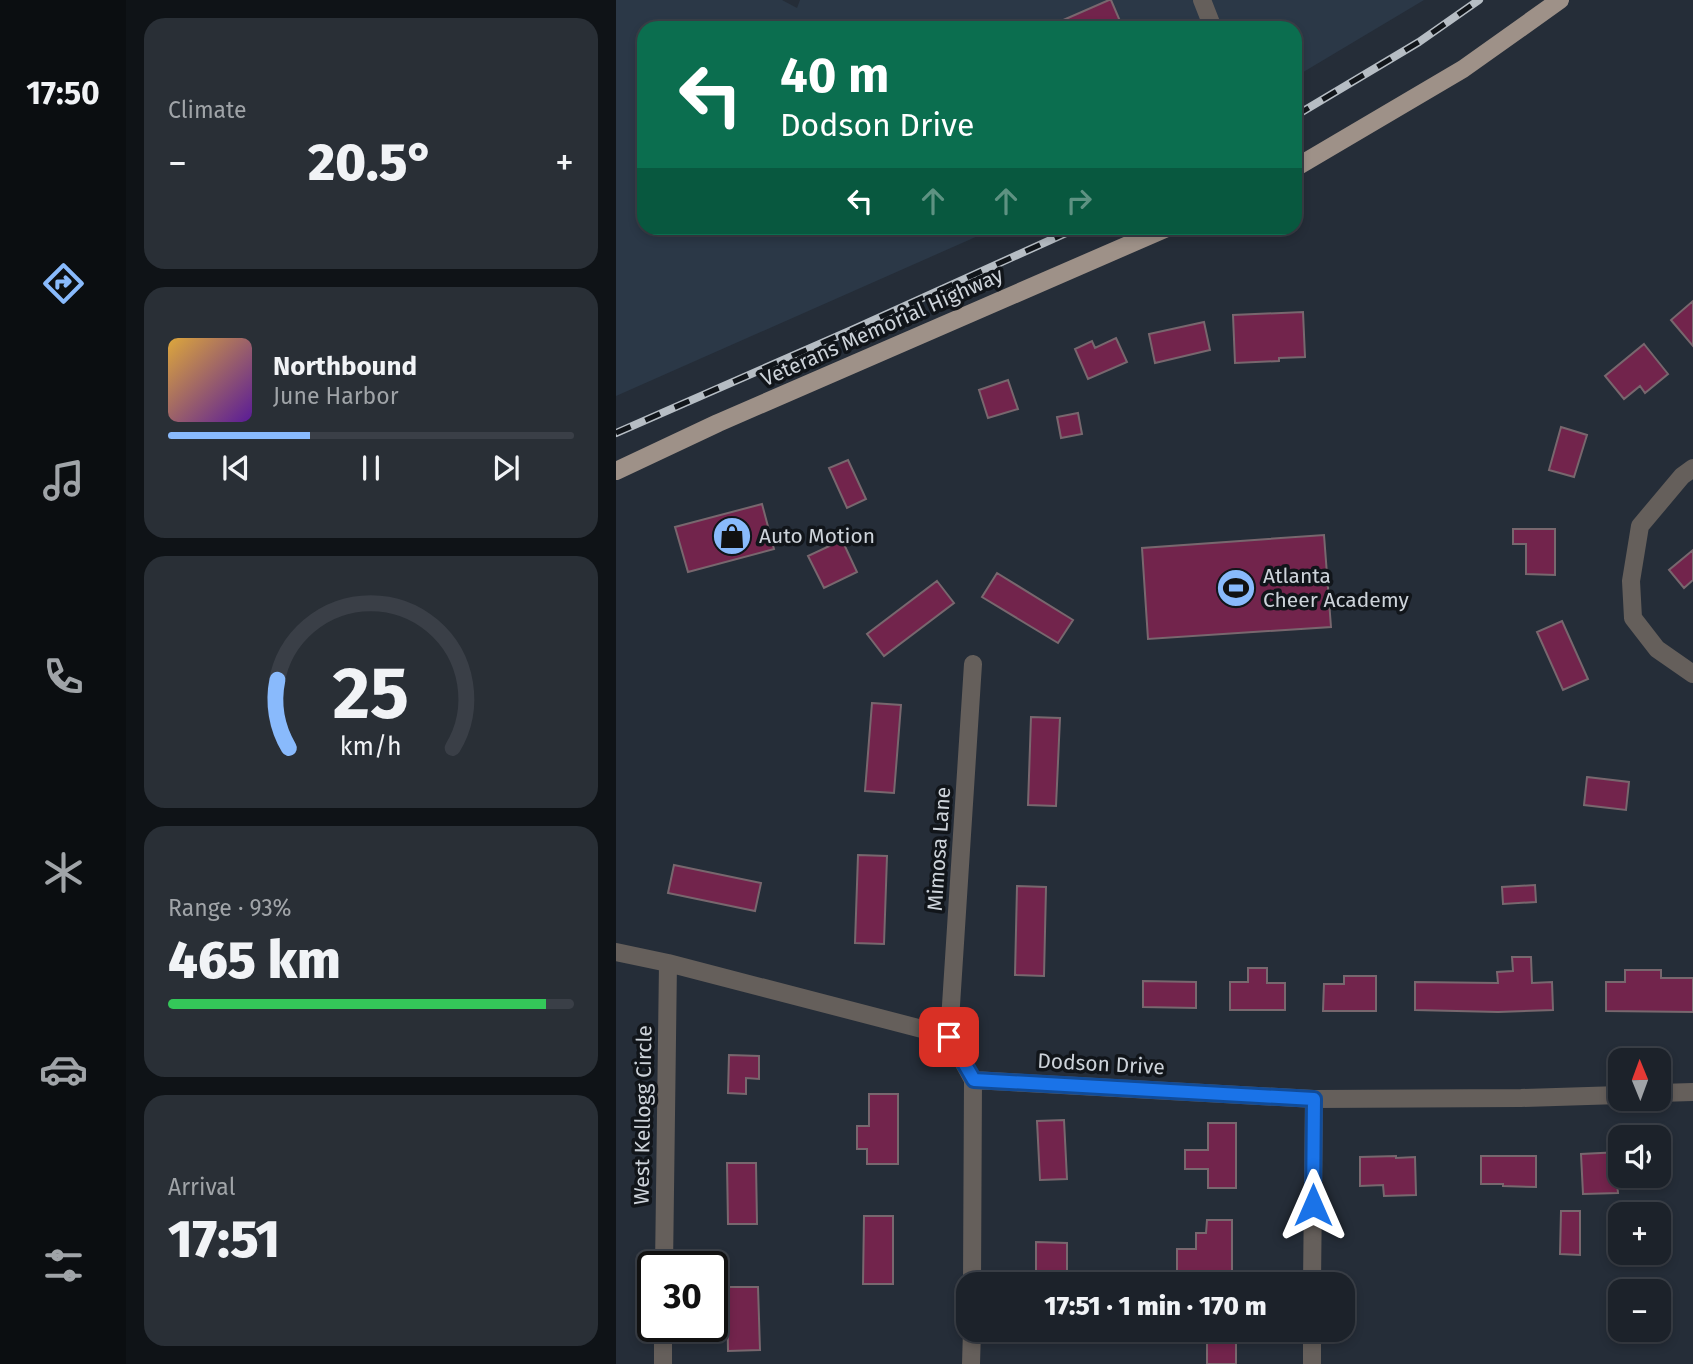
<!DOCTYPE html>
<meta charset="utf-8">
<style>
body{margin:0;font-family:"Fira Sans",sans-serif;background:#292f36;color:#f1f3f6;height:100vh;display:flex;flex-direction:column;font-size:26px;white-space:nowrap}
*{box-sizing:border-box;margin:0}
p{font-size:23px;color:#a0a4a8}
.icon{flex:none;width:38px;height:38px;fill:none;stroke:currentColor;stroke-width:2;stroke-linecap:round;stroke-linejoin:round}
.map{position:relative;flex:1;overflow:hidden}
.side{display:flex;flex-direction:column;gap:18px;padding:18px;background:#0f1317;width:490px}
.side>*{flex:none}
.guide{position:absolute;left:21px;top:21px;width:665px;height:214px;border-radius:21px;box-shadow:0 4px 10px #0003,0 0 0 2px #3a3f47;background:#0b6e4f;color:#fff;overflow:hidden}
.needle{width:46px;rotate:359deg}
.fabs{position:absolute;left:992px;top:1048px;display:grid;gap:14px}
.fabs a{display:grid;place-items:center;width:63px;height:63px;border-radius:14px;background:#1c222a;box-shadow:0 4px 10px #0003,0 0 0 2px #3a3f47;font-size:35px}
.speed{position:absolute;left:21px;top:1251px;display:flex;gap:14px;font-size:35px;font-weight:700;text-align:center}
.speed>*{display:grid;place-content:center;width:91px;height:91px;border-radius:50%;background:#1c222a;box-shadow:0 4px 10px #0003,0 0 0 2px #3a3f47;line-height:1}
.speed .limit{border:4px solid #111;border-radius:10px;background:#fff;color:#111}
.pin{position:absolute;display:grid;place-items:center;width:60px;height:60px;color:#fff;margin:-30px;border-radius:14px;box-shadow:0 4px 10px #0006}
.me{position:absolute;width:77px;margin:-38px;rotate:0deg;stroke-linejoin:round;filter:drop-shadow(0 0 5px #0008)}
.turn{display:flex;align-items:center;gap:24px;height:147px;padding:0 28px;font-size:32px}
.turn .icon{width:91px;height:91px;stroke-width:2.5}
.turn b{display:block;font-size:49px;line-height:60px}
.lanes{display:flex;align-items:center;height:66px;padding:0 28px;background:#0003;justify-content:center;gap:35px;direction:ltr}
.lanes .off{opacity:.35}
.big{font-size:52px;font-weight:800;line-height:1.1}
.side .card{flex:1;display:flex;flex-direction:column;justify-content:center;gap:10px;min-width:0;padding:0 24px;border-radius:21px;background:#292f36}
.side .dial{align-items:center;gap:0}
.dial svg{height:182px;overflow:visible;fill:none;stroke:#3a3f47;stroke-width:7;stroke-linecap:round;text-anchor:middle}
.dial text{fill:#f1f3f6;stroke:none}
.song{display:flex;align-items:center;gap:21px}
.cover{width:84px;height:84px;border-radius:10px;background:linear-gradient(135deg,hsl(40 70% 55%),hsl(270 70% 35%))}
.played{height:7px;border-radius:4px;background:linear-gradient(90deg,#89bafc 35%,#3a3f47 35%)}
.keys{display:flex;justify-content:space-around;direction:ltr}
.heat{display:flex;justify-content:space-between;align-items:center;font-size:38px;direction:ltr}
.charge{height:10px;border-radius:5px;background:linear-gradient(90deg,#34c759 93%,#3a3f47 0)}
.trip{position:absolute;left:340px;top:1272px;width:399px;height:70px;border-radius:21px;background:#1c222a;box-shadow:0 4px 10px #0003,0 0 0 2px #3a3f47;font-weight:800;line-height:70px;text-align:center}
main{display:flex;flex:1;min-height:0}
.menu{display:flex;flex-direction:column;width:126px;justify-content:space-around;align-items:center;background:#0b0e11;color:#a0a4a8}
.menu .icon{width:49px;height:49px}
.menu .current{color:#89bafc}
.menu b{font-size:32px;color:#f1f3f6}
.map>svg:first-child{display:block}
.built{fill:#2b3847}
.building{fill:#72244c;stroke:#78676e;stroke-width:2}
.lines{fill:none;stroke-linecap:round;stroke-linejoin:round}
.minor{stroke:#655f5b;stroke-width:18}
.primary{stroke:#9e9188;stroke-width:18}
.rail-casing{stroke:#b6bdc4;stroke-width:8}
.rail{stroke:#11151a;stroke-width:5;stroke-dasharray:16;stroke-linecap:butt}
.route-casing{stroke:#114b97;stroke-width:18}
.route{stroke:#1a73e8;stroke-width:12}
.labels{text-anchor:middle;stroke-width:7;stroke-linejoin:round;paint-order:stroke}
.street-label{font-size:21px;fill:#cdd3da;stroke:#11151a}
.poi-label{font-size:21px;fill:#cdd3da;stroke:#11151a;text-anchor:start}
</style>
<main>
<nav class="menu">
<b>17:50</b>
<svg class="icon current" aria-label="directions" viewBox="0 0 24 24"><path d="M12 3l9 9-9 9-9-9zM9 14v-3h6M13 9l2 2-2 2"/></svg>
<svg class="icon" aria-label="music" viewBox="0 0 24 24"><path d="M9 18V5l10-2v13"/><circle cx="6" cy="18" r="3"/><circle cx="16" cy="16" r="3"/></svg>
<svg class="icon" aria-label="phone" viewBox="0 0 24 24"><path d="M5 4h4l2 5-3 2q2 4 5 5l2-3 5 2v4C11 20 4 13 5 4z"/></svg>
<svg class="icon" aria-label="climate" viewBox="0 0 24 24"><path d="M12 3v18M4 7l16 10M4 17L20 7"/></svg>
<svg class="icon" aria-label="car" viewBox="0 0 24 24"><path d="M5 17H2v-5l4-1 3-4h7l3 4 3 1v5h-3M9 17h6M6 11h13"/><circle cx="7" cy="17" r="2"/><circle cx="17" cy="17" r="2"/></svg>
<svg class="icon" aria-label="filters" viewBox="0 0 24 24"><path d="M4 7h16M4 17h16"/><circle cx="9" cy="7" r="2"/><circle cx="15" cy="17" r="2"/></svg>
</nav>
<section class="side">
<div class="card"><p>Climate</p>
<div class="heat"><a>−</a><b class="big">20.5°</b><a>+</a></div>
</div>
<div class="card">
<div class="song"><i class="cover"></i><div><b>Northbound</b><p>June Harbor</p></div></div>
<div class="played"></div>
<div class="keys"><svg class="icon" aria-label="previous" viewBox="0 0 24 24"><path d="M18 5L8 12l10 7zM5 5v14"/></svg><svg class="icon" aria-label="pause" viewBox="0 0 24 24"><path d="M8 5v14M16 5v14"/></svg><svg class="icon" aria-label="next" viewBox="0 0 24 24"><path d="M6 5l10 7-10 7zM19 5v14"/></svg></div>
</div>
<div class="card dial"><svg viewBox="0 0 100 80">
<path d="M14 69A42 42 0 1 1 86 69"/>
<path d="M14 69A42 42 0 0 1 9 39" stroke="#89bafc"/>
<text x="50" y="56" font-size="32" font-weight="700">25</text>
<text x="50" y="72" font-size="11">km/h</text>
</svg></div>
<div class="card"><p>Range · 93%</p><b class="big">465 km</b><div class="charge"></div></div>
<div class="card"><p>Arrival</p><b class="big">17:51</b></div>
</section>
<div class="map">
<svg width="1077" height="1364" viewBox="0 0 1077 1364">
<rect width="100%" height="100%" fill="#252d38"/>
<!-- built -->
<path class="built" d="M0,0h166l15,8 3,-8h624l-129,77v-49h-651v200h352l-380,168z"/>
<!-- building -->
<path class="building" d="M495,0l12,28h-78l64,-28z
M1077,301v45l-22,-26z
M687,312l2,45 -26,1v3l-44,2 -2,-48z
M588,322l6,28 -55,13 -6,-29z
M500,338l11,24 -39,17 -13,-30 17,-8 3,7z
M1028,344l24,30 -23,19 -5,-7 -16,13 -19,-23z
M392,380l10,29 -30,9 -9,-28z
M462,413l4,21 -21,4 -4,-21z
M945,427l26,8 -13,42 -25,-7z
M232,460l18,39 -19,9 -18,-40z
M146,504l12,45 -86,23 -13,-45z
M897,529h42v46l-29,-1v-30h-13z
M708,535l7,92 -183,12 -6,-91z
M226,540l15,32 -33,16 -16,-32z
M1077,550v30l-9,8 -15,-18z
M381,573l76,47 -15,23 -76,-46z
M321,581l17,22 -70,53 -17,-22z
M946,621l26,58 -25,11 -26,-58z
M256,703l29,2 -7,88 -29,-2z
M415,717l29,1 -4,88 -28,-1z
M971,777l42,5 -3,28 -42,-5z
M242,855l29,1 -3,88 -29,-1z
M58,865l87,18 -6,28 -87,-18z
M919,885l1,17 -33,2 -1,-17z
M401,886l29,1 -2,89 -29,-1z
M896,957h19l1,26 20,-1 1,28 -55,2 -83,-2v-28l83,1 -1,-11 16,-1z
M632,968h19v15h18v27h-55v-28h18z
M1009,970h36v8h32v34l-87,-1v-29h19z
M728,976h32v35h-53l1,-27h20z
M527,981l53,1v26l-53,-1z
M113,1055l30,1v23l-13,-1v16l-18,-1z
M253,1094h29v70h-31v-15h-10v-23h12z
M448,1120l3,59 -27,1 -3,-59z
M592,1123h28v65h-28v-19h-23v-19h23z
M1004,1152v31h-3l1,10 -35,1 -2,-40z
M780,1156v2l19,-1 1,38 -32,1 -1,-11 -23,1v-29z
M865,1156h55v31l-33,-1v-2h-22z
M111,1163h29l1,61h-29z
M945,1211h19v44l-20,-1z
M248,1216h29v68h-30z
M591,1220h25v54h-55v-25h19v-16h10z
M420,1242l31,1v41h-31z
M111,1287h31l2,63 -32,1z
M591,1330h29v34h-29z"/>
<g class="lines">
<!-- minor -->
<path class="minor" d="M586,0l11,28
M1077,468l-11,8 -42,50 -9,55 2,37 24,31 36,25
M0,952l52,11 281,73 24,44 341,19 207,-1 99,-3
M333,1036l24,-372
M1043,1093l34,-1
M48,1267l4,-304
M356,1284l1,-204
M696,1284l2,-185
M47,1364v-38
M355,1364l1,-34
M696,1364v-34"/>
<!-- primary -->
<path class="primary" d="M679,168l168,-99 97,-69
M0,471l102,-48 449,-195"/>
<!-- rail casing -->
<g class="rail-casing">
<path id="rail" d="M679,116l124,-74 60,-42
M0,433l238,-104 223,-101"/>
</g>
<!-- rail -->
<use href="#rail" class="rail"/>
</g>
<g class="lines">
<!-- route casing -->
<g class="route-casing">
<path id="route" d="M333,1037l25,43 340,19 -1,106"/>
</g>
<!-- route -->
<use href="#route" class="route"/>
</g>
<!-- icons -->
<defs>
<g id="shop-disc" transform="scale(2.0125)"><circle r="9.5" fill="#89bafc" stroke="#11151a"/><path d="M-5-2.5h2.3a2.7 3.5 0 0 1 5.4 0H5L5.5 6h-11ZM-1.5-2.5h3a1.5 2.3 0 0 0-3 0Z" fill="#111"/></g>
<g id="stadium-disc" transform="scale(2.0125)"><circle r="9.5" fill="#89bafc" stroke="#11151a"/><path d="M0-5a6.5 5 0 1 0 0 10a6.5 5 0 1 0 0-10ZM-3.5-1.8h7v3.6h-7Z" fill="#111"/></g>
</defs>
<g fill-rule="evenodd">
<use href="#shop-disc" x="116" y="536"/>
<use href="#stadium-disc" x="620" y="588"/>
</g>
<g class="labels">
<!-- street labels -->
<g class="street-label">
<text transform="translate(266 327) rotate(-24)" y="7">Veterans Memorial Highway</text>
<text transform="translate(323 849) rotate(-86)" y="7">Mimosa Lane</text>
<text transform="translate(485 1064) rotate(3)" y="7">Dodson Drive</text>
<text transform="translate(27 1115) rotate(-89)" y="7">West Kellogg Circle</text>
</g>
<!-- poi labels -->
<g class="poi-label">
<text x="143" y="543">Auto Motion</text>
<text x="647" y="583">Atlanta<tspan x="647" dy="24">Cheer Academy</tspan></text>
</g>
</g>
</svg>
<div class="fabs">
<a><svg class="needle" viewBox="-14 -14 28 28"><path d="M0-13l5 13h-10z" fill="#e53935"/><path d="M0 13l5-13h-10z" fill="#a0a4a8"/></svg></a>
<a><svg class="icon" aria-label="sound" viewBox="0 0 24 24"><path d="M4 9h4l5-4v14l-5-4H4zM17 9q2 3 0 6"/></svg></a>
<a>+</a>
<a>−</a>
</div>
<div class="speed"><div class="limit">30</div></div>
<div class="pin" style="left:333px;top:1037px;background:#d93025"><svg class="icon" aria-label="arrive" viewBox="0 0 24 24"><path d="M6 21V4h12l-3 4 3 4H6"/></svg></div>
<svg class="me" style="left:697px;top:1205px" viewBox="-20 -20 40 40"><path d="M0-17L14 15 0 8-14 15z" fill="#1a73e8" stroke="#fff" stroke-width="4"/></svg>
<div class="trip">17:51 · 1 min · 170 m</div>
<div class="guide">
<div class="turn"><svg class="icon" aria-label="left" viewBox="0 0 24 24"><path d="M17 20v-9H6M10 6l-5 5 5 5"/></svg><div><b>40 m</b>Dodson Drive</div></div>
<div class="lanes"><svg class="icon" aria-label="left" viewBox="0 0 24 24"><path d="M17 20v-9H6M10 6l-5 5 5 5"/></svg><svg class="icon off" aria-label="ahead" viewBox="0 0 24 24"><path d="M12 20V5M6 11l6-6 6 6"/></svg><svg class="icon off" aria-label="ahead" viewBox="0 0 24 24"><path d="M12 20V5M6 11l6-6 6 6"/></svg><svg class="icon off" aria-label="right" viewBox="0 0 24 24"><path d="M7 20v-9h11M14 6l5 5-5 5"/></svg></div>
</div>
</div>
</main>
